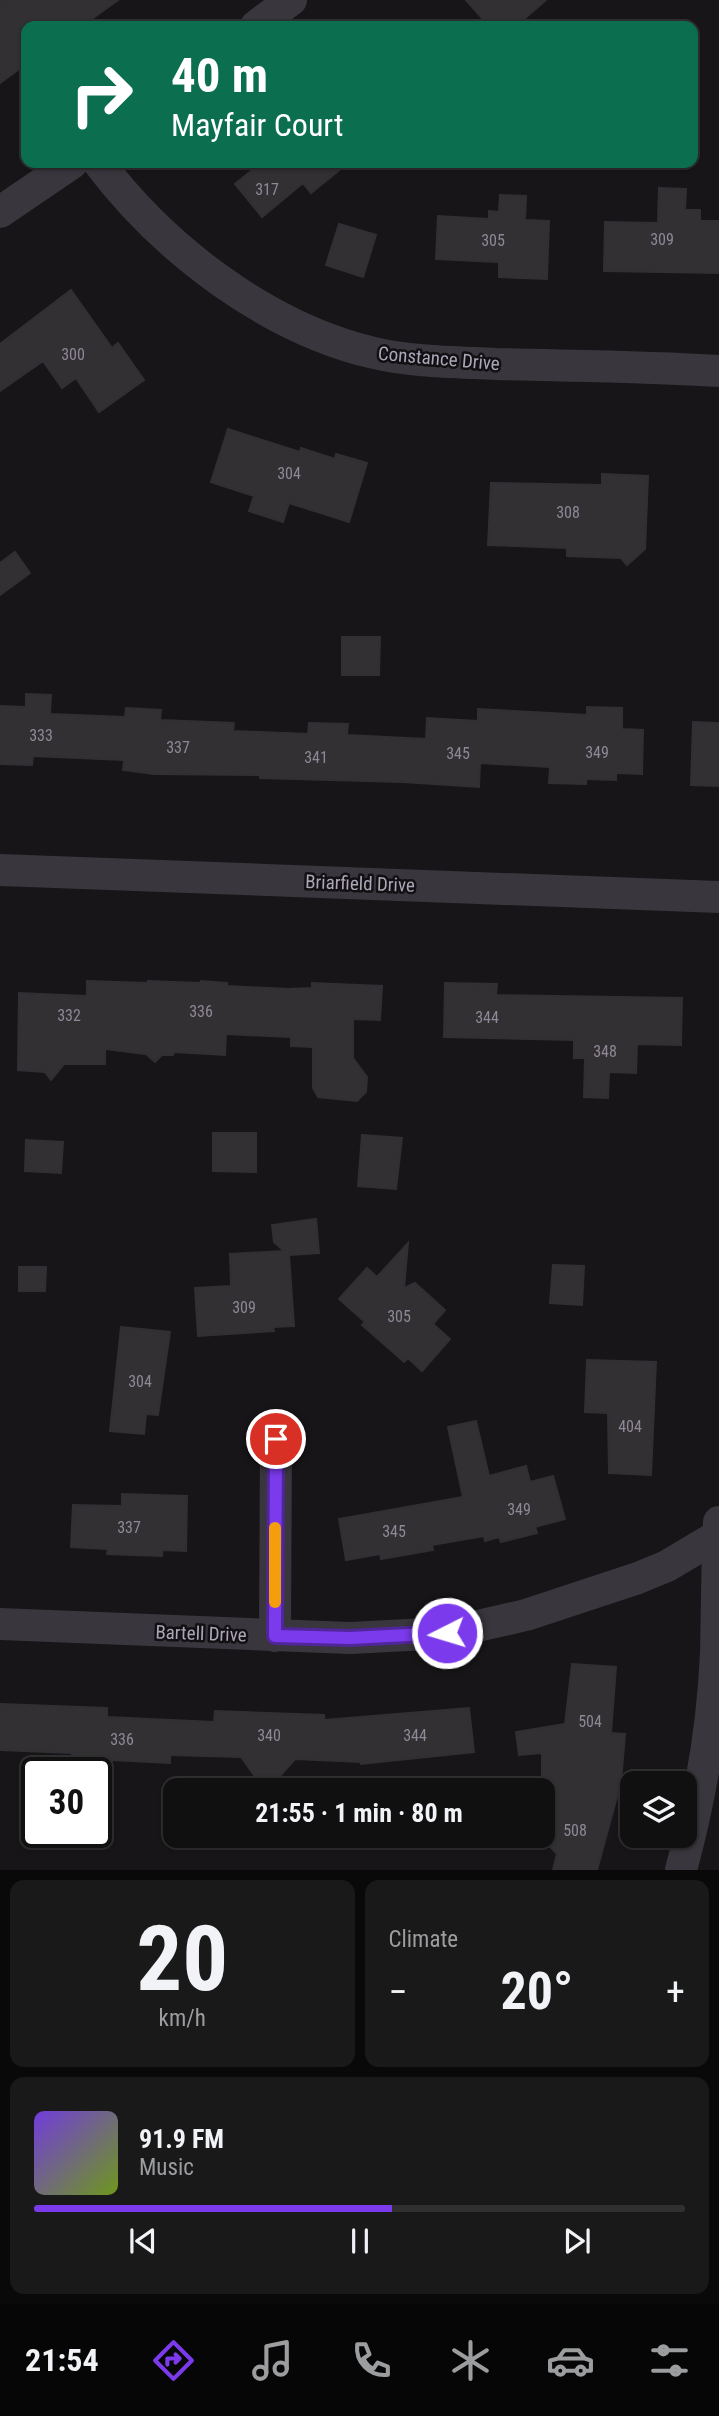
<!DOCTYPE html>
<meta charset="utf-8">
<style>
body{margin:0;font-family:"Roboto Condensed",sans-serif;background:#1a191a;color:#f1f3f6;height:100vh;display:flex;flex-direction:column;font-size:26px;white-space:nowrap}
*{box-sizing:border-box;margin:0}
p{font-size:23px;color:#9c9d9f}
.icon{flex:none;width:38px;height:38px;fill:none;stroke:currentColor;stroke-width:2;stroke-linecap:round;stroke-linejoin:round}
.map{position:relative;height:1870px;overflow:hidden}
.panel{display:flex;flex-direction:column;gap:10px;padding:10px;background:#090909;flex:1}
.panel>*{flex:none}
.banner{position:absolute;left:21px;top:21px;width:677px;height:147px;border-radius:14px;box-shadow:0 2px 5px #0004,0 0 0 2px #303031;background:#0b6e4f;color:#fff;overflow:hidden}
.controls{position:absolute;left:620px;top:1771px;display:grid;gap:14px}
.controls a{display:grid;place-items:center;width:77px;height:77px;border-radius:14px;background:#111011;box-shadow:0 2px 5px #0004,0 0 0 2px #303031;font-size:35px}
.speed{position:absolute;left:21px;top:1757px;display:flex;gap:14px;font-size:35px;font-weight:700;text-align:center}
.speed>*{display:grid;place-content:center;width:91px;height:91px;border-radius:50%;background:#111011;box-shadow:0 2px 5px #0004,0 0 0 2px #303031;line-height:1}
.speed .limit{border:4px solid #111;border-radius:10px;background:#fff;color:#111}
.pin{position:absolute;display:grid;place-items:center;width:60px;height:60px;color:#fff;margin:-30px;border:4px solid #fff;border-radius:50%;box-shadow:0 2px 7px #0007}
.me{position:absolute;width:77px;margin:-38px;rotate:265deg;stroke-linejoin:round;filter:drop-shadow(0 0 5px #0008)}
.turn{display:flex;align-items:center;gap:24px;height:147px;padding:0 35px;font-size:32px}
.turn .icon{width:91px;height:91px;stroke-width:2.5}
.turn b{display:block;font-size:49px;line-height:60px}
.big{font-size:52px;font-weight:700;line-height:1.1}
.panel .card{flex:1;display:flex;flex-direction:column;justify-content:center;gap:10px;min-width:0;padding:0 24px;border-radius:14px;background:#1a191a}
.panel .dial{align-items:center;gap:0}
.dial b{font-size:91px;line-height:1}
.song{display:flex;align-items:center;gap:21px}
.cover{width:84px;height:84px;border-radius:10px;background:linear-gradient(135deg,hsl(260 70% 55%),hsl(80 70% 35%))}
.played{height:7px;border-radius:4px;background:linear-gradient(90deg,#7c3aed 55%,#303031 55%)}
.keys{display:flex;justify-content:space-around;direction:ltr}
.heat{display:flex;justify-content:space-between;align-items:center;font-size:38px;direction:ltr}
.panel .tiles{flex:1;display:grid;gap:10px;grid-template-columns:1fr 1fr}
.card:last-child{grid-column:span 2}
.trip{position:absolute;left:163px;top:1778px;width:392px;height:70px;border-radius:14px;background:#111011;box-shadow:0 2px 5px #0004,0 0 0 2px #303031;font-weight:700;line-height:70px;text-align:center}
.dock{display:flex;height:112px;justify-content:space-around;align-items:center;background:#070607;color:#9c9d9f}
.dock .icon{width:49px;height:49px}
.dock .on{color:#7c3aed}
.dock b{font-size:32px;color:#f1f3f6}
.map>svg:first-child{display:block}
.building{fill:#323033;stroke:#322f34;stroke-width:2}
.lines{fill:none;stroke-linecap:round;stroke-linejoin:round}
.minor{stroke:#39363d;stroke-width:32}
.route-casing{stroke:#51269a;stroke-width:18}
.route{stroke:#7c3aed;stroke-width:12}
.slow{stroke:#f59e0b;stroke-width:12}
.labels{text-anchor:middle;stroke-width:5;stroke-linejoin:round;paint-order:stroke}
.number-label{font-size:16px;fill:#8e8897}
.street-label{font-size:19px;fill:#aca6b8;stroke:#121012}
</style>
<div class="map">
<svg width="719" height="1870" viewBox="0 0 719 1870">
<rect width="100%" height="100%" fill="#171517"/>
<!-- building -->
<path class="building" d="M0,0h118l-36,26h-56v38l-26,19z
M466,0h80l-30,26h-27z
M261,163h87l-37,30 -8,-10 -41,34 -27,-33z
M659,188l27,1 -1,21h15v11h19v52l-115,-2 1,-49 53,1z
M500,195l26,1 -1,24 24,1 -2,58 -48,-2v-15l-63,-3 2,-43 51,3v-8l10,1z
M339,224l37,11 -13,42 -37,-12z
M71,290l41,58 6,-5 26,37 -45,32 -23,-34 -14,10 -19,-27 -43,30v-47z
M228,429l72,23 1,-4 34,11 1,-5 31,9 -18,59 -60,-19 -6,19 -34,-11 5,-15 -43,-14z
M602,474l46,2 -3,73 -18,16 -6,-7 -54,-2v-8l-79,-3 3,-62 111,2z
M15,552l15,21 -30,22v-32z
M342,637h38l-1,38h-37z
M26,694l25,1 -1,19 75,3 1,-9 35,2 -1,10 74,3 -1,8 75,3 1,-11 39,1 -1,11 79,4 1,-21 51,3v-12l109,6v-8l35,1v21l21,1 -1,44 -26,-1v7l-30,-1v5l-37,-1 1,-16 -70,-4 -1,24 -76,-5 -143,-4v-3l-106,-1 -31,-4 1,-10 -91,-4 -1,9 -32,-1v-58l26,1z
M693,722l26,1v63l-28,-1z
M87,981l61,2v-2l53,2v-2l26,2v3l61,3 24,-1v-5l70,3 -2,34 -27,-1v39l14,19 -1,15 -9,9 -39,-4 -5,-9v-41l-22,-1v-9l-65,-3 -1,21 -51,-3 -1,3h-11l-7,7 -9,-8 -41,-5v15h-41l-13,16 -6,-8 -27,-2 1,-77 68,3z
M445,983l52,1 -1,11 186,3 -1,47 -44,-1 -1,29 -27,-1 -1,26 -24,-1 1,-39h-11v-18l-130,-3z
M213,1133h43v39l-43,-1z
M362,1135l40,3 -6,51 -38,-3z
M26,1140l37,2 -2,31 -36,-2z
M316,1219l3,34 -30,2 5,71 -21,1 1,4 -76,5 -3,-48 36,-2 -1,-32 54,-3 -10,-9 -2,-17z
M408,1243l-4,45 11,-5 30,27 -12,14 17,15 -28,32 -14,-13 -4,4 -42,-37 3,-3 -26,-23 28,-31 10,9z
M553,1265l31,1 -2,39 -32,-2z
M19,1267h27l-1,24h-26z
M121,1327l49,5 -12,83 -12,-1 -2,20 -34,-3z
M587,1360l69,2 -5,113 -42,-2 -1,-60 -23,-1z
M476,1421l13,55 37,-10 4,16 23,-6 12,43 -30,8 2,6 -36,9 -2,-5 -14,4 -1,-5 -52,9 1,5 -52,9 -1,-5 -34,6 -7,-41 124,-22 -15,-70z
M122,1494l65,2 -1,55 -24,-1v6l-55,-2 1,-5 -37,-2 2,-42 49,1z
M572,1664l44,3 -5,66 14,1 -4,48 -24,88h-44l4,-16 -15,-16v-85l-23,2 -3,-23 49,-8z
M0,1704l107,4v9l107,5 1,-11 109,4v5l145,-12 5,44 -113,12v-2l-66,-3 -15,17 -26,-1 -13,-18 -71,-2v8l-59,-3 -1,14 -23,-1v-14l-15,-1v-5l-72,-3z"/>
<g class="lines">
<!-- minor -->
<path class="minor" d="M256,26l35,-26
M99,163c65,86 168,165 275,190 38,9 82,9 122,11 74,2 149,2 223,7
M0,212l72,-49
M0,870l719,27
M0,1624l350,14 97,-5 79,-18 112,-37 29,-12 52,-31
M275,1636l1,-197
M681,1870c19,-70 32,-145 35,-218 1,-43 1,-87 3,-130"/>
</g>
<g class="lines">
<!-- route casing -->
<g class="route-casing">
<path id="route" d="M276,1439l-1,197 75,2 97,-5"/>
</g>
<!-- route -->
<use href="#route" class="route"/>
<!-- slow -->
<path class="slow" d="M275,1602v-74"/>
</g>
<g class="labels">
<!-- number labels -->
<g class="number-label">
<text x="267" y="195">317</text>
<text x="662" y="245">309</text>
<text x="493" y="246">305</text>
<text x="73" y="360">300</text>
<text x="289" y="479">304</text>
<text x="568" y="518">308</text>
<text x="41" y="741">333</text>
<text x="178" y="753">337</text>
<text x="597" y="758">349</text>
<text x="458" y="759">345</text>
<text x="316" y="763">341</text>
<text x="201" y="1017">336</text>
<text x="69" y="1021">332</text>
<text x="487" y="1023">344</text>
<text x="605" y="1057">348</text>
<text x="244" y="1313">309</text>
<text x="399" y="1322">305</text>
<text x="140" y="1387">304</text>
<text x="630" y="1432">404</text>
<text x="519" y="1515">349</text>
<text x="129" y="1533">337</text>
<text x="394" y="1537">345</text>
<text x="590" y="1727">504</text>
<text x="269" y="1741">340</text>
<text x="415" y="1741">344</text>
<text x="122" y="1745">336</text>
<text x="575" y="1836">508</text>
</g>
<!-- street labels -->
<g class="street-label">
<text transform="translate(439 358) rotate(5)" y="7">Constance Drive</text>
<text transform="translate(360 883) rotate(2)" y="7">Briarfield Drive</text>
<text transform="translate(201 1633) rotate(2)" y="7">Bartell Drive</text>
</g>
</g>
</svg>
<div class="controls">
<a><svg class="icon" aria-label="layers" viewBox="0 0 24 24"><path d="M12 4l9 5-9 5-9-5zM3 14l9 5 9-5"/></svg></a>
</div>
<div class="speed"><div class="limit">30</div></div>
<div class="pin" style="left:276px;top:1439px;background:#d93025"><svg class="icon" aria-label="arrive" viewBox="0 0 24 24"><path d="M6 21V4h12l-3 4 3 4H6"/></svg></div>
<svg class="me" style="left:447px;top:1633px" viewBox="-20 -20 40 40"><circle r="17" fill="#7c3aed" stroke="#fff" stroke-width="3"/><path d="M0-11L8 9 0 5-8 9z" fill="#fff"/></svg>
<div class="trip">21:55 · 1 min · 80 m</div>
<div class="banner">
<div class="turn"><svg class="icon" aria-label="right" viewBox="0 0 24 24"><path d="M7 20v-9h11M14 6l5 5-5 5"/></svg><div><b>40 m</b>Mayfair Court</div></div>
</div>
</div>
<section class="panel">
<div class="tiles">
<div class="card dial"><b>20</b><p>km/h</p></div>
<div class="card"><p>Climate</p>
<div class="heat"><a>−</a><b class="big">20°</b><a>+</a></div>
</div>
<div class="card">
<div class="song"><i class="cover"></i><div><b>91.9 FM</b><p>Music</p></div></div>
<div class="played"></div>
<div class="keys"><svg class="icon" aria-label="previous" viewBox="0 0 24 24"><path d="M18 5L8 12l10 7zM5 5v14"/></svg><svg class="icon" aria-label="pause" viewBox="0 0 24 24"><path d="M8 5v14M16 5v14"/></svg><svg class="icon" aria-label="next" viewBox="0 0 24 24"><path d="M6 5l10 7-10 7zM19 5v14"/></svg></div>
</div>
</div>
</section>
<nav class="dock">
<b>21:54</b>
<svg class="icon on" aria-label="directions" viewBox="0 0 24 24"><path d="M12 3l9 9-9 9-9-9zM9 14v-3h6M13 9l2 2-2 2"/></svg>
<svg class="icon" aria-label="music" viewBox="0 0 24 24"><path d="M9 18V5l10-2v13"/><circle cx="6" cy="18" r="3"/><circle cx="16" cy="16" r="3"/></svg>
<svg class="icon" aria-label="phone" viewBox="0 0 24 24"><path d="M5 4h4l2 5-3 2q2 4 5 5l2-3 5 2v4C11 20 4 13 5 4z"/></svg>
<svg class="icon" aria-label="climate" viewBox="0 0 24 24"><path d="M12 3v18M4 7l16 10M4 17L20 7"/></svg>
<svg class="icon" aria-label="car" viewBox="0 0 24 24"><path d="M5 17H2v-5l4-1 3-4h7l3 4 3 1v5h-3M9 17h6M6 11h13"/><circle cx="7" cy="17" r="2"/><circle cx="17" cy="17" r="2"/></svg>
<svg class="icon" aria-label="filters" viewBox="0 0 24 24"><path d="M4 7h16M4 17h16"/><circle cx="9" cy="7" r="2"/><circle cx="15" cy="17" r="2"/></svg>
</nav>
